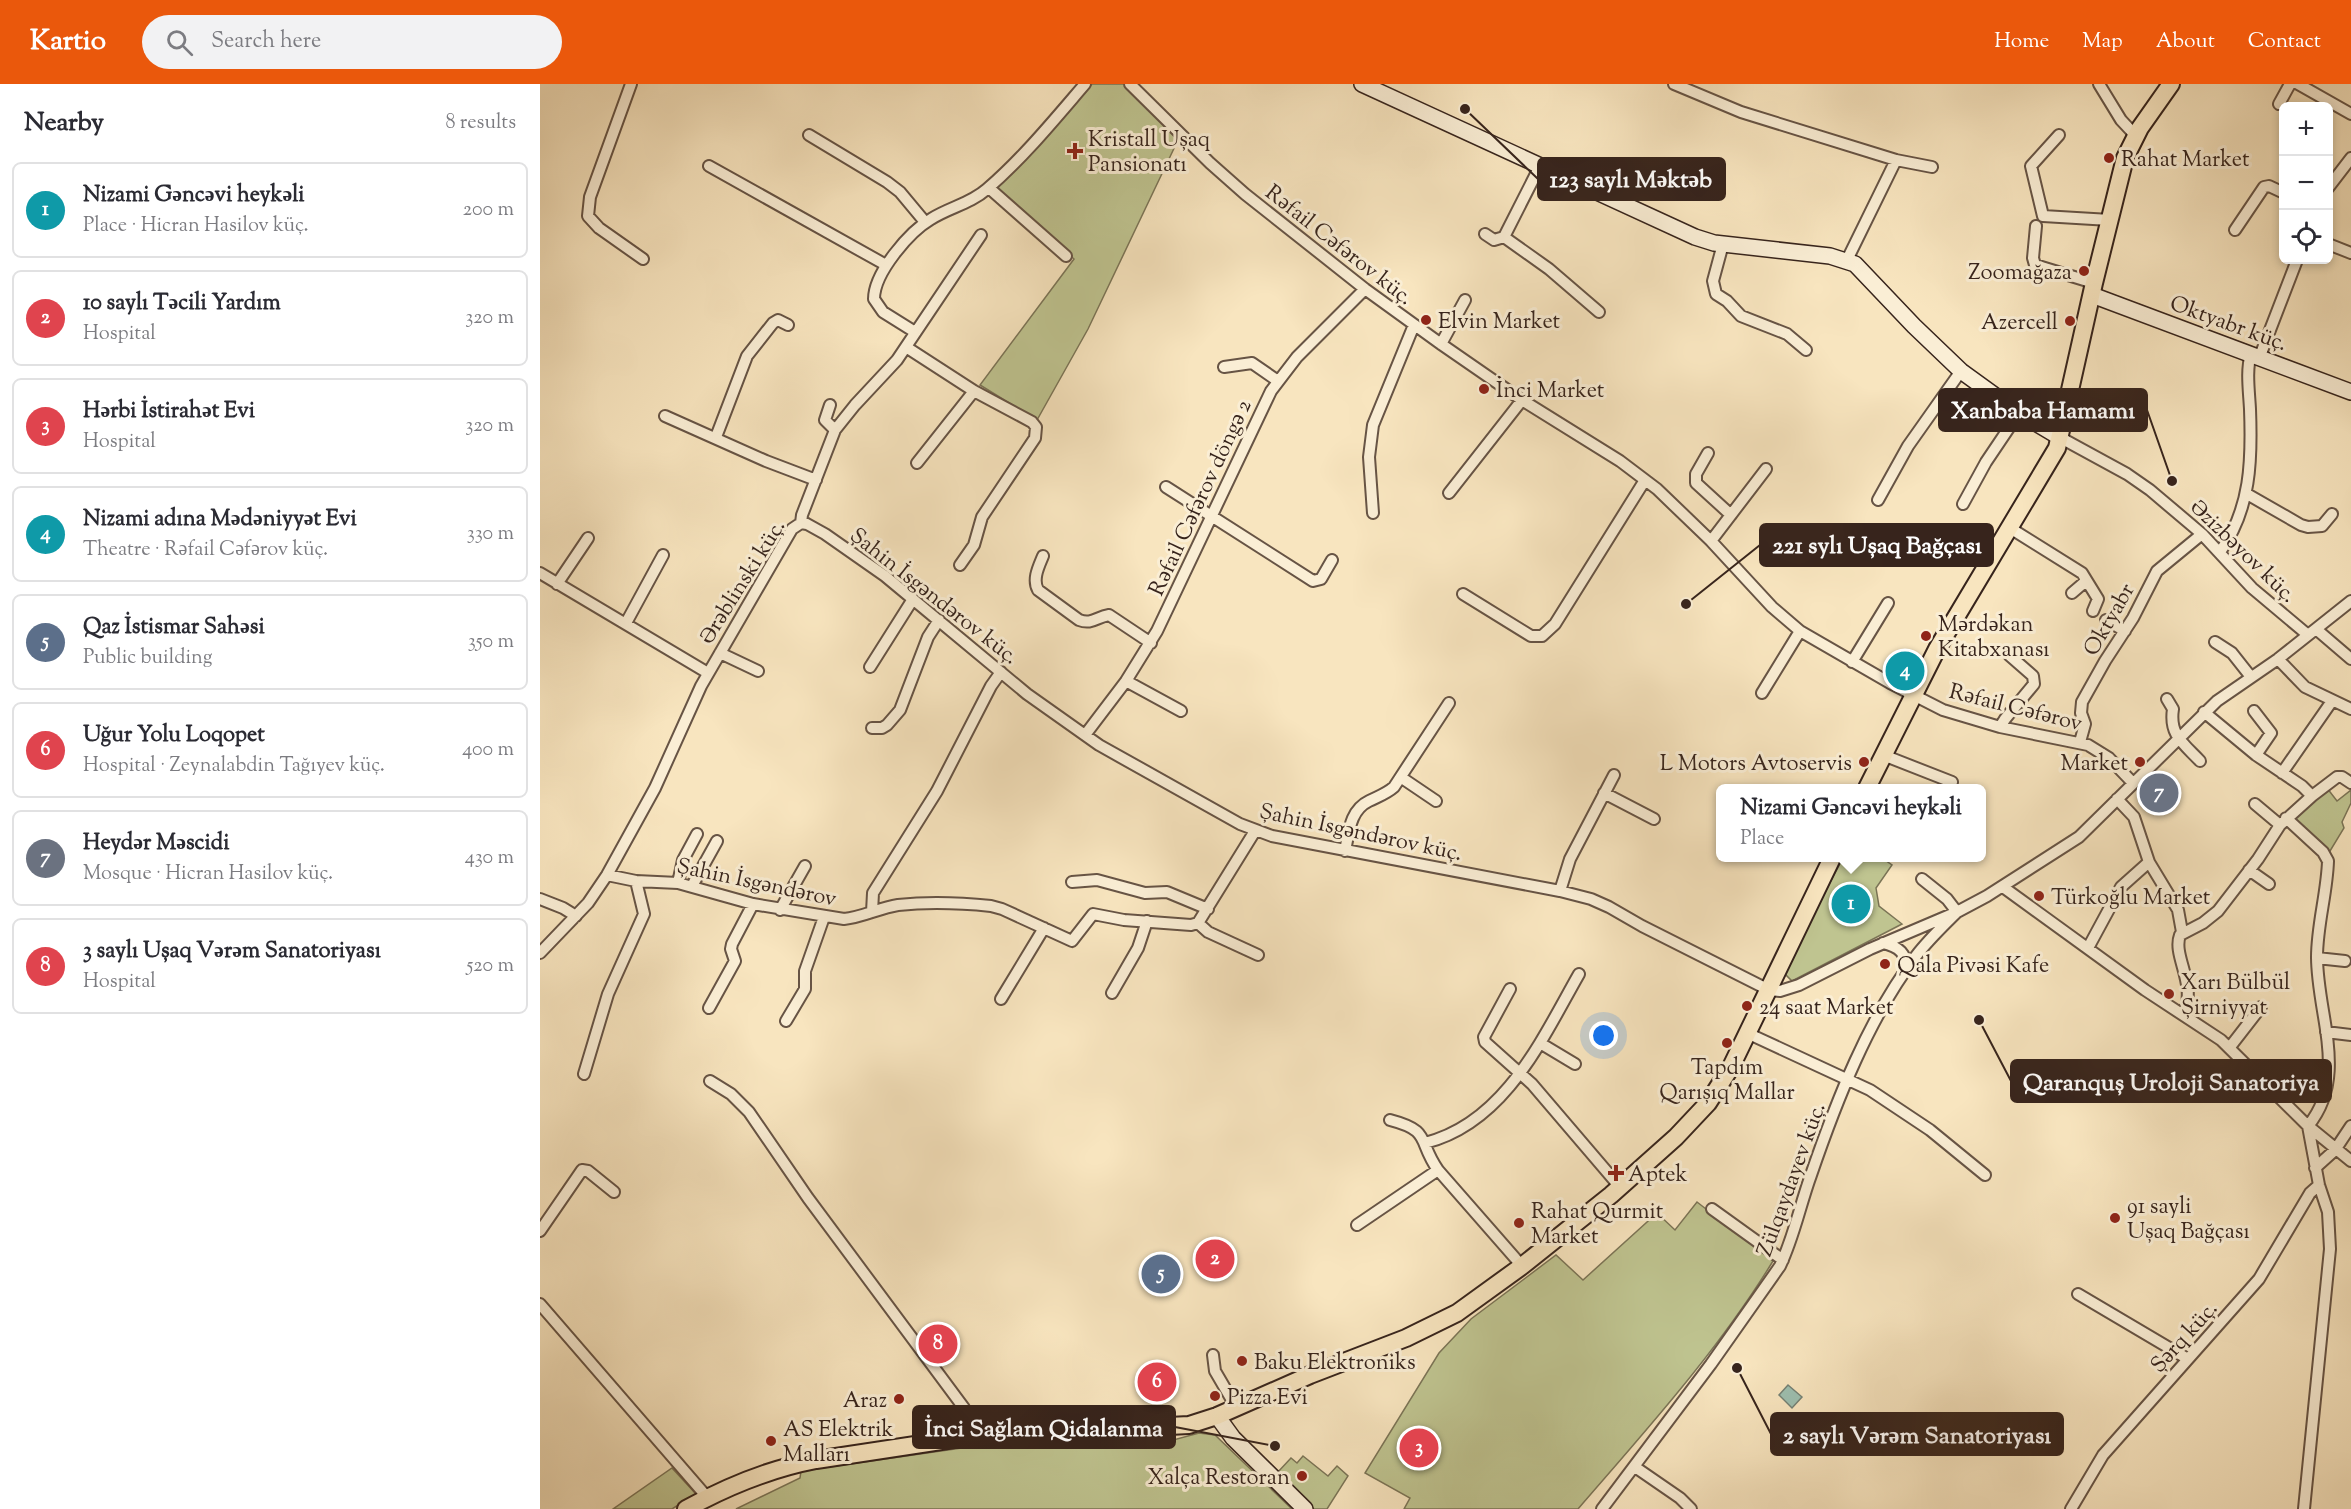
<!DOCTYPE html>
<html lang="en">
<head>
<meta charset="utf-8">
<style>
  body { margin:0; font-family:"Sorts Mill Goudy",serif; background:#f2f2f3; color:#2b2b33 }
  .controls { position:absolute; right:18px; top:18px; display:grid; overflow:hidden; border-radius:9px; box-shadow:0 3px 9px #0003 }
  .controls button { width:54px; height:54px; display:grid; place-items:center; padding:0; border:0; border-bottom:2px solid #e1e1e2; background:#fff; color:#2b2b33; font:30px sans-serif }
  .you { position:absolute; left:1064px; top:952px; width:21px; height:21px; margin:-15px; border:4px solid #fff; border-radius:50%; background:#1a73e8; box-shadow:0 0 0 9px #1a73e833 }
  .badge { display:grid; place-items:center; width:39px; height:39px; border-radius:50%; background:#ea580c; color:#fff; font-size:20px; font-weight:700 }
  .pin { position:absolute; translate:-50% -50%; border:3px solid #fff; box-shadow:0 2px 6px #0006 }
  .popup { position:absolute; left:1176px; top:700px; width:270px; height:78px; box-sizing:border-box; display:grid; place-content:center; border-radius:9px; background:#fff; filter:drop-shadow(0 2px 4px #0005); font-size:20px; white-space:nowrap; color:#7c7c81 }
  .popup b { font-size:22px; color:#2b2b33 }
  .popup::after { content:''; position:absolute; left:50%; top:100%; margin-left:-12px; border:12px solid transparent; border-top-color:#fff }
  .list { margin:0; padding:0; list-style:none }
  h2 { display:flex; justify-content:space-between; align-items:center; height:78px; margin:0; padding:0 24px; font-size:26px }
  h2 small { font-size:20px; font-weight:400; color:#7c7c81 }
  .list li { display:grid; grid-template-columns:39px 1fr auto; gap:18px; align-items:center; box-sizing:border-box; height:96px; margin:0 12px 12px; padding:0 12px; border:2px solid #e1e1e2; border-radius:9px }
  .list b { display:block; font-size:22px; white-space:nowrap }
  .list p { margin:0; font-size:20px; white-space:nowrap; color:#7c7c81 }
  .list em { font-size:20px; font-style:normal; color:#7c7c81 }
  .icon { flex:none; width:33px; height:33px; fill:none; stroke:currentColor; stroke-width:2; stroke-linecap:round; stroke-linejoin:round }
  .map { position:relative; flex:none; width:1811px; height:1425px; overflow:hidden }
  header { display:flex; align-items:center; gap:36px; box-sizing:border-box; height:84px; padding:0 30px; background:#ea580c; color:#fff }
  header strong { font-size:28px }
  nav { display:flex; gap:33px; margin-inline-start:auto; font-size:21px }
  .search { width:420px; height:54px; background:#f2f2f3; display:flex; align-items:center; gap:15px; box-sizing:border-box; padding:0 21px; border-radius:33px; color:#7c7c81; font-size:22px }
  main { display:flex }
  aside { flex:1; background:#fff }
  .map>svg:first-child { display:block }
  .green { fill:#bfc490; stroke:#7b7456; stroke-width:1.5 }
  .water { fill:#9dbfb0; stroke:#748175; stroke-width:1.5 }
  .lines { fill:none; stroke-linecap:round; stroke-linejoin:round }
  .street-casing { stroke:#675445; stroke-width:14 }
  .secondary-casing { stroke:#37241c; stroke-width:18 }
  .primary-casing { stroke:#37241c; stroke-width:20 }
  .street { stroke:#faeed5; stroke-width:10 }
  .secondary { stroke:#faeed5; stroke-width:15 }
  .primary { stroke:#f8e5bf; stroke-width:16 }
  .poi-dot { fill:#8f2418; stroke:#faeed5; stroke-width:2 }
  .labels { text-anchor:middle; stroke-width:6; stroke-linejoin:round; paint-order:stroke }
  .poi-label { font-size:22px; fill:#37241c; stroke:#faeed5; text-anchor:start }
  .street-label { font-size:22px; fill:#37241c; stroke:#faeed5 }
  .leader { fill:none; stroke:#37241c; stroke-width:2 }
  .callout-dot { fill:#37241c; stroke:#faeed5; stroke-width:2 }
  .callout { fill:#37241c; stroke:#37241c; stroke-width:2 }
  .callout-label { font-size:24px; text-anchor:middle; font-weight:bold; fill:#fff }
</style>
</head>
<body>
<header>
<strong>Kartio</strong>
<div class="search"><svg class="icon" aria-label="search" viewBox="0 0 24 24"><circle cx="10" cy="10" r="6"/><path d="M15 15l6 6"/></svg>Search here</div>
<nav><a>Home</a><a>Map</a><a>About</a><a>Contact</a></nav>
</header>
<main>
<aside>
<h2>Nearby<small>8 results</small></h2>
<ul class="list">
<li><span class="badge" style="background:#0f9aa8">1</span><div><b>Nizami Gəncəvi heykəli</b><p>Place · Hicran Hasilov küç.</p></div><em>200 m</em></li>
<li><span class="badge" style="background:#e0444e">2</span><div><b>10 saylı Təcili Yardım</b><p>Hospital</p></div><em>320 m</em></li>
<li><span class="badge" style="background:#e0444e">3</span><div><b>Hərbi İstirahət Evi</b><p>Hospital</p></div><em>320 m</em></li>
<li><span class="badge" style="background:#0f9aa8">4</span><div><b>Nizami adına Mədəniyyət Evi</b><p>Theatre · Rəfail Cəfərov küç.</p></div><em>330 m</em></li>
<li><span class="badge" style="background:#5c6f8a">5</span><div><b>Qaz İstismar Sahəsi</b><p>Public building</p></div><em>350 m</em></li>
<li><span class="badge" style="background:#e0444e">6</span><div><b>Uğur Yolu Loqopet</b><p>Hospital · Zeynalabdin Tağıyev küç.</p></div><em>400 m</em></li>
<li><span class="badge" style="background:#6b7280">7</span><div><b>Heydər Məscidi</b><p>Mosque · Hicran Hasilov küç.</p></div><em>430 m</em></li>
<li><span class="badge" style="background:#e0444e">8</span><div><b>3 saylı Uşaq Vərəm Sanatoriyası</b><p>Hospital</p></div><em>520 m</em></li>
</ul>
</aside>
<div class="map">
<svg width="1811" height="1425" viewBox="0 0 1811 1425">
  <rect width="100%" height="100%" fill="#f8e5bf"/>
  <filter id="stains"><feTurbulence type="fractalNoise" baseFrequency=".00333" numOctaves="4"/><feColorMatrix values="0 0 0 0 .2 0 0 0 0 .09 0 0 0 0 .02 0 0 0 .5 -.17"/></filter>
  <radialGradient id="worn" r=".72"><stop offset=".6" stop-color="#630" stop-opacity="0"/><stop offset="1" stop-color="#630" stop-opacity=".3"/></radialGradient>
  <path class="green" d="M 552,0 L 584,0 L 638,56 L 548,245 L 497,336 L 440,301 L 534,175 L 457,104 Z
    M 1787,704 L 1797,717 L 1811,706 L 1811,719 L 1802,738 L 1804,744 L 1790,767 L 1784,765 L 1752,735 Z
    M 1303,774 L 1342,774 L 1352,781 L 1336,804 L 1339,822 L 1362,840 L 1252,897 L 1243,888 Z
    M 1157,1118 L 1233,1177 C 1178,1267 1107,1345 1038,1425 L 864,1425 L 870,1414 L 825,1389 L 899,1269 L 931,1235 L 1016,1171 L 1043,1196 L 1117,1129 L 1135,1146 Z
    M 541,1347 L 606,1351 L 615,1361 L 659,1349 L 675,1351 L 752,1425 L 196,1425 L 260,1394 L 261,1387 Z
    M 763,1372 L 788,1392 L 797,1382 L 808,1392 L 787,1425 L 774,1425 L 737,1389 L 751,1374 L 757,1379 Z
    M 132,1384 L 156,1410 L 132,1425 L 73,1425 Z"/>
  <path class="water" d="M 1248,1301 L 1262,1313 L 1252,1324 L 1239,1311 Z"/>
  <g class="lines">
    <defs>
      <path id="street" d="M 91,0 L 50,113 L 48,132 L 59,144 L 103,175
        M 590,0 L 670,79 L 705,110 L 825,205 L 901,260 L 982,316 L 1080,377 L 1117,405 L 1171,457 L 1232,523 L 1260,547 L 1350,599 L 1403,626 L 1460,643 L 1548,661 L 1569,674 L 1593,699
        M 1134,0 L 1201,28 L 1356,76 L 1392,83
        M 1559,0 L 1581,36 L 1596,52
        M 1758,0 L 1811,30
        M 1739,20 L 1750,0
        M 269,51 L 347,98 L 360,108 L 385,138
        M 1519,51 L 1491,82 L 1503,132 L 1570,136
        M 169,82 L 346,181
        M 449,104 L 526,172
        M 1788,104 L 1811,74
        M 1496,142 L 1493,174 L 1495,181 L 1554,199
        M 1695,146 L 1724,103 L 1729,102 L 1744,109
        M 945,150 L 954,156 L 964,153 L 1009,185 L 1059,228
        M 964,153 L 1000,82
        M 1183,160 L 1173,197 L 1176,210 L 1187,217 L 1201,232 L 1247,250 L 1266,266
        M 1788,160 L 1811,169
        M 1307,176 L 1356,76
        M 375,248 L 343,228 L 334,215 C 334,189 369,148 391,135 C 410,123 430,120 447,105 C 483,74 514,36 545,0
        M 901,260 L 925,216
        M 366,263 L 434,307 L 492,338 L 496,343 L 495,354 L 442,433 L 434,461 L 420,481
        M 1720,272 L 1757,176
        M 684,283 L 712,279 L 738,297
        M 290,321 L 285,336 L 295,346
        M 125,332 L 226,377 L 276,396
        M 176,353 L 207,272 L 233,239 L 238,236 L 248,241
        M 1521,354 L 1587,390 L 1610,406 L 1662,450 L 1712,504 L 1768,551
        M 1168,369 L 1156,390 L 1156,399 L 1191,431
        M 377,379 L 434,307
        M 626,403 L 773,497 L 781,495 L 792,476
        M 909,409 L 982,316
        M 1707,410 L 1761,441 L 1768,443 L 1782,442 L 1792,430
        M 1338,416 L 1368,362 L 1421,287
        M 1423,420 L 1446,378 L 1479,329
        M 833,429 L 829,373 L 833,341 L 874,241
        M 261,439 L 267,440 L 285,450 L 345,492 L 487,610 L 559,661 L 700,740 L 732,752 L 1020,807 L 1051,815 L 1069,823 L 1102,842 L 1229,906 L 1240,907 L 1259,901 L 1330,865 L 1417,828 L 1447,812 L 1539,753 L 1677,617 L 1738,575 L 1811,517
        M 1470,444 L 1542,489 L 1558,515 L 1553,527
        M 1171,457 L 1226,385
        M 1680,468 C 1711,425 1712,376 1710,325 C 1709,306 1706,287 1711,269
        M 503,472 C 499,482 492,495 498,506 L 539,536 C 552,541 556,533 569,531 L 611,559
        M 0,489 L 168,589
        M 17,500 L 48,454
        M 1532,509 L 1546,497
        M 923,510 L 991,552 L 1002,552 L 1015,540 L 1105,396
        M 1566,536 L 1585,547
        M 86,539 L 123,471
        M 1776,545 L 1811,575
        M 1675,558 L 1692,569 L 1711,593
        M 180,569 L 218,587
        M 1738,575 L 1765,603 L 1811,625
        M 1312,578 L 1348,519
        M 330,583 L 373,515
        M 586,597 L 641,627
        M 1222,609 L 1260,547
        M 1627,615 L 1633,625 C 1629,651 1643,659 1660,677
        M 1714,627 L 1731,649 L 1716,671
        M 1664,628 L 1716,671 L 1762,702 L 1772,712
        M 1460,643 L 1465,635 L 1494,600 L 1493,592 L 1469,571
        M 332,644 L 342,644 L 347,641 L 360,626 L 388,553 L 399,536
        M 545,651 L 586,597 L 617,547 L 731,307 L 757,273 L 825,205
        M 1540,658 L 1545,640 L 1541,629 L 1542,618 L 1565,577 L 1593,534 L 1617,487 L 1662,450
        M 1343,671 L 1412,698
        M 1742,689 L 1792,617
        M 862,694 L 896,717
        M 1064,709 L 1114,735
        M 1577,715 L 1594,733 L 1609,778 L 1638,826 L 1642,848
        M 1715,720 L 1740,741
        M 1746,734 L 1783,768 L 1788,777 C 1787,809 1777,841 1777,873 C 1777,931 1809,992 1768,1042 L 1779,1101 L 1788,1128 L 1790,1165 L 1764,1425
        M 805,767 C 809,748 810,726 829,717 C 839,712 846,710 854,703 L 909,619
        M 1709,786 L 1729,800
        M 67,791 L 96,797 L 138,799 L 213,820 L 304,835 C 323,833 339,824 358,821 C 387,818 421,819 451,822 L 462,825 L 532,857 L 553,830 L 584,836 L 651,841 L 658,839 L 715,747
        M 532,798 L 557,796 L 605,809 L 627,808 L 668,825
        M 138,799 L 143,776 L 157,750
        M 152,802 L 177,757
        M 1463,803 L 1605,906 L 1681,956 L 1768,1042 L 1811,1077
        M 1020,807 L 1030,775 L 1074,691
        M 0,815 L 23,824 L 36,832
        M 240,826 L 265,782
        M 332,828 L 333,809 L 397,707 L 451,602 L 461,588
        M 658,839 L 668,848 L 718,871
        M 1343,859 C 1359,863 1367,869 1366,886
        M 1548,864 L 1581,803 L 1609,778
        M 0,869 L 48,819 L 67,791 L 115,704 L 161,602 L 252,445 L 261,439 L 262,431 L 295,346 L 315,321 L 357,276 L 441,151
        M 1777,874 L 1805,877
        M 970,905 L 944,953 L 945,958 L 992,1000 L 1080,1103
        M 572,909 L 598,864 L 607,837
        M 461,915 L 504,844
        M 169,924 L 195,877 L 191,865 L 192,860 L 213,820
        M 1644,930 C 1657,899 1632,872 1640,851 L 1663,839 L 1678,827 L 1718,775 L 1740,741 L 1772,712 L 1797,693 L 1802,693 L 1811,699
        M 246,937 L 265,905 L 265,887 L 284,833
        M 1786,948 L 1811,951
        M 1207,949 L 1330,1006 L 1390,1046 L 1445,1091
        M 1000,959 L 1035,980
        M 1690,963 L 1721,923
        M 44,990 L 68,910 L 104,830 L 96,797
        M 170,997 L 191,1010 L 209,1028 L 268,1114 L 424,1324 L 432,1339 L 434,1351
        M 850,1036 C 892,1047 877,1056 898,1086 L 982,1182
        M 885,1059 C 965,1039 1002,955 1039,890
        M 1775,1084 L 1795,1066 L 1811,1042
        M 1172,1125 L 1243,1176
        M 817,1141 L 898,1086
        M 0,1147 L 42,1086 L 48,1087 L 74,1108
        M 1538,1210 L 1648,1275
        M 0,1220 L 167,1413
        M 673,1271 L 675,1287 L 696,1323
        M 1095,1383 L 1140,1414 L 1151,1425
        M 1062,1425 L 1171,1280 L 1240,1182 C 1254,1153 1260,1121 1271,1091 C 1296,1018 1329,933 1376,872 C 1388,856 1403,842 1417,828 L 1407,815 L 1382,795
        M 1531,1425 L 1563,1371 L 1719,1195 L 1770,1109 L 1779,1101"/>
      <path id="secondary" d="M 822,0 L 1155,153 L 1174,159 L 1290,172 L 1315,180 L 1374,242 L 1421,287 L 1479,329 L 1521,354
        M 1552,211 L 1811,308
        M 677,1332 L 693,1354 L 765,1425"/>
      <path id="primary" d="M 1327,704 L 1397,565 L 1517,364 L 1554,199 L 1585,74 L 1600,44 L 1631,0
        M 146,1425 C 188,1402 229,1385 276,1376 L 514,1340 L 558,1339 L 629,1342 L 649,1341 L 677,1332 L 770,1291 L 866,1254 L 917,1229 L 982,1182 L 1071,1111 L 1136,1053 L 1168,1019 L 1191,983 L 1292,774"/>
    </defs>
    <use href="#street" class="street-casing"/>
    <use href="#secondary" class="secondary-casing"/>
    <use href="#primary" class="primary-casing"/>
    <use href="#street" class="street"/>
    <use href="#secondary" class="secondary"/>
    <use href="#primary" class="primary"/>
  </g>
  <g class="poi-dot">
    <path d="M532 58h6v6h6v6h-6v6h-6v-6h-6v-6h6z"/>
    <circle cx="1569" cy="74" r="6"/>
    <circle cx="1544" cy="187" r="6"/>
    <circle cx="886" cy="236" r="6"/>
    <circle cx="1530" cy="237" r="6"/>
    <circle cx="944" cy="305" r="6"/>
    <circle cx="1386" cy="552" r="6"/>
    <circle cx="1324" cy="678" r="6"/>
    <circle cx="1600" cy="678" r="6"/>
    <circle cx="1499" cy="812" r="6"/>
    <circle cx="1345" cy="880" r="6"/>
    <circle cx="1629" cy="910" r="6"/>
    <circle cx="1207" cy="922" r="6"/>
    <circle cx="1187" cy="959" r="6"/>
    <path d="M1073 1080h6v6h6v6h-6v6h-6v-6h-6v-6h6z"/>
    <circle cx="1575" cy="1134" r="6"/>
    <circle cx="979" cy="1139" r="6"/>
    <circle cx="702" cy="1277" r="6"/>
    <circle cx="675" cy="1312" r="6"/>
    <circle cx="359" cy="1315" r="6"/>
    <circle cx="231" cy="1357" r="6"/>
    <circle cx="762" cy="1392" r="6"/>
  </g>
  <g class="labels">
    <g class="poi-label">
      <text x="548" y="62">Kristall Uşaq<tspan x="548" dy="25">Pansionatı</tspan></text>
      <text x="1581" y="82">Rahat Market</text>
      <text x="1532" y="195" text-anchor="end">Zoomağaza</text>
      <text x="898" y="244">Elvin Market</text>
      <text x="1518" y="245" text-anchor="end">Azercell</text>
      <text x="956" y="313">İnci Market</text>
      <text x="1398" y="547">Mərdəkan<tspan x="1398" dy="25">Kitabxanası</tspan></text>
      <text x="1312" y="686" text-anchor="end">L Motors Avtoservis</text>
      <text x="1588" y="686" text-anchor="end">Market</text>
      <text x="1511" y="820">Türkoğlu Market</text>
      <text x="1357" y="888">Qala Pivəsi Kafe</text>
      <text x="1641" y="905">Xarı Bülbül<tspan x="1641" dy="25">Şirniyyat</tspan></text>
      <text x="1219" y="930">24 saat Market</text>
      <text x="1187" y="990" text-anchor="middle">Tapdım<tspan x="1187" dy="25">Qarışıq Mallar</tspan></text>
      <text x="1088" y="1097">Aptek</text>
      <text x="1587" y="1129">91 sayli<tspan x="1587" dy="25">Uşaq Bağçası</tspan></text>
      <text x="991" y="1134">Rahat Qurmit<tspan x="991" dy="25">Market</tspan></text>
      <text x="714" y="1285">Baku Elektroniks</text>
      <text x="687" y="1320">Pizza Evi</text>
      <text x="347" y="1323" text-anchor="end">Araz</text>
      <text x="243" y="1352">AS Elektrik<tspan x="243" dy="25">Malları</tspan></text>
      <text x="750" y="1400" text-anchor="end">Xalça Restoran</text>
    </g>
    <g class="street-label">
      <text transform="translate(800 160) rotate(38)" y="8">Rəfail Cəfərov küç.</text>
      <text transform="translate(1689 238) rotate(20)" y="8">Oktyabr küç.</text>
      <text transform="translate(659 413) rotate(-65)" y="8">Rəfail Cəfərov döngə 2</text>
      <text transform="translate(1704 466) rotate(44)" y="8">Əzizbəyov küç.</text>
      <text transform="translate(201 497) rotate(-58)" y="8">Ərəblinski küç.</text>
      <text transform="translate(395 511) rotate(38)" y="8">Şahin İsgəndərov küç.</text>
      <text transform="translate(1568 535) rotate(-60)" y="8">Oktyabr</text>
      <text transform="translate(1476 622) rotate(14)" y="8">Rəfail Cəfərov</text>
      <text transform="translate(821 747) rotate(12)" y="8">Şahin İsgəndərov küç.</text>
      <text transform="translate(217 797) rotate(12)" y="8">Şahin İsgəndərov</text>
      <text transform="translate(1250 1095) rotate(-70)" y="8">Zülqaydayev küç.</text>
      <text transform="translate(1643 1252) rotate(-48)" y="8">Şərq küç.</text>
    </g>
  </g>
  <path class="leader" d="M925 25L998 95M1632 397L1607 326M1146 520L1220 461M1439 936L1471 997M735 1362L635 1343M1197 1284L1231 1350"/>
  <g class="callout-dot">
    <circle cx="925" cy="25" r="6"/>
    <circle cx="1632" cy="397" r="6"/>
    <circle cx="1146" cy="520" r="6"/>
    <circle cx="1439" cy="936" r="6"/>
    <circle cx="735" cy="1362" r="6"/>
    <circle cx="1197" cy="1284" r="6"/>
  </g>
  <g class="callout">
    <rect x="998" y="74" width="187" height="42" rx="6"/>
    <rect x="1399" y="305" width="208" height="42" rx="6"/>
    <rect x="1220" y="440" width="233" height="42" rx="6"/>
    <rect x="1471" y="976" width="320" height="42" rx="6"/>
    <rect x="373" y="1322" width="262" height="42" rx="6"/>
    <rect x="1231" y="1329" width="292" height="42" rx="6"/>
  </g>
  <g class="callout-label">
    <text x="1091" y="103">123 saylı Məktəb</text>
    <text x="1503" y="334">Xanbaba Hamamı</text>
    <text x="1337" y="469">221 sylı Uşaq Bağçası</text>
    <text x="1631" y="1006">Qaranquş Uroloji Sanatoriya</text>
    <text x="504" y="1352">İnci Sağlam Qidalanma</text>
    <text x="1377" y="1359">2 saylı Vərəm Sanatoriyası</text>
  </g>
  <rect width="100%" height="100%" filter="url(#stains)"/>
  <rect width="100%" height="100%" fill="url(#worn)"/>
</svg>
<div class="controls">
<button>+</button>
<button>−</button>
<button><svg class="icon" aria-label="locate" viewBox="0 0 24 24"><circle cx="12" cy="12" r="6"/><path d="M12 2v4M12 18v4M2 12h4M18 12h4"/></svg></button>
</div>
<div class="you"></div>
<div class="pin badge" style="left:1311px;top:820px;background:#0f9aa8">1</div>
<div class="popup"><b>Nizami Gəncəvi heykəli</b>Place</div>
<div class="pin badge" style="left:675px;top:1175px;background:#e0444e">2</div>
<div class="pin badge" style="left:879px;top:1364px;background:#e0444e">3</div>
<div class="pin badge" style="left:1365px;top:587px;background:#0f9aa8">4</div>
<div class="pin badge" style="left:621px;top:1190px;background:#5c6f8a">5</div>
<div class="pin badge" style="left:617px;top:1298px;background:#e0444e">6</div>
<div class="pin badge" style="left:1619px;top:709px;background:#6b7280">7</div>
<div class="pin badge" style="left:398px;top:1260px;background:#e0444e">8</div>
</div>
</main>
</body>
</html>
